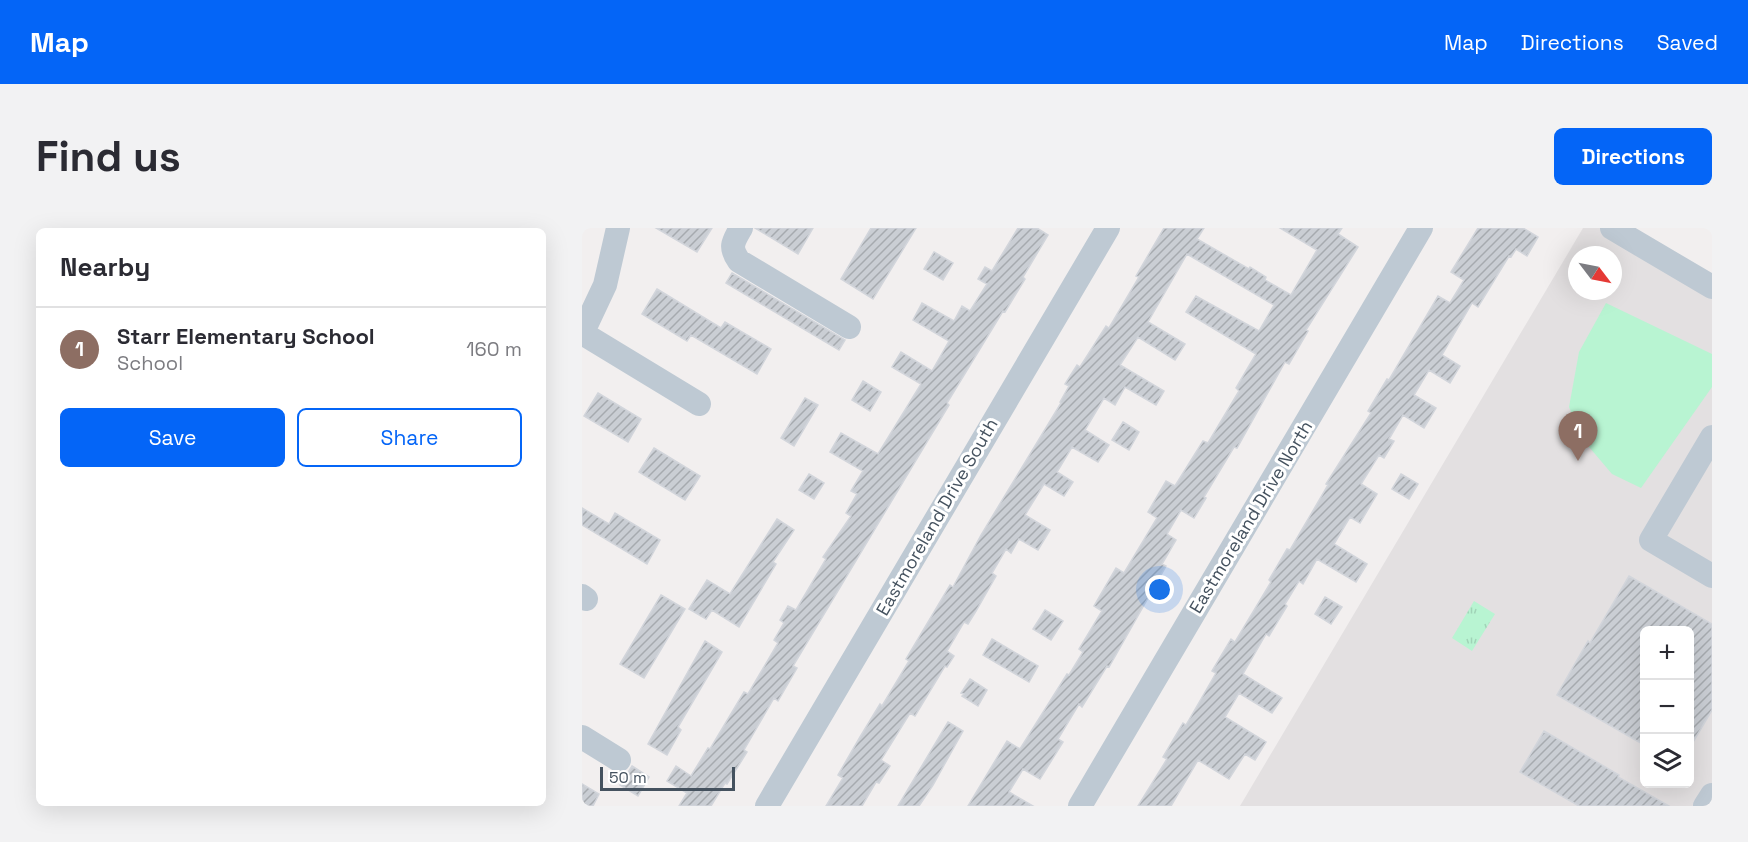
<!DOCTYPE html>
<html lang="en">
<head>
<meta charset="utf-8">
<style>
  body { margin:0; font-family:"Space Grotesk",sans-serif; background:#f2f2f3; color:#2b2b33 }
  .controls { position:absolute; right:18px; bottom:18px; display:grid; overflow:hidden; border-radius:9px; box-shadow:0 6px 24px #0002 }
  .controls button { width:54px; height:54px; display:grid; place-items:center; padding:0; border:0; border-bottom:2px solid #e1e1e2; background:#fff; color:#2b2b33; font:30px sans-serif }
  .compass { position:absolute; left:986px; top:18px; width:54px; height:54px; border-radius:50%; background:#fff; box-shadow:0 6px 24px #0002; rotate:122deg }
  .scale { position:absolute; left:18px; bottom:15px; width:135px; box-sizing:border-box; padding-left:6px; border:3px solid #45525f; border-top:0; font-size:16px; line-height:21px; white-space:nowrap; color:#45525f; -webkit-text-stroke:4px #fff; paint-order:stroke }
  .you { position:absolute; left:578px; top:362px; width:21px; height:21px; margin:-15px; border:4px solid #fff; border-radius:50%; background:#1a73e8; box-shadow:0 0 0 9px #1a73e833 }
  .badge { display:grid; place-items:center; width:39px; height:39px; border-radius:50%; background:#0465f7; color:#fff; font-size:20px; font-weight:700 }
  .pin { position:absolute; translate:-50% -50px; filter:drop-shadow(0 2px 3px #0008) }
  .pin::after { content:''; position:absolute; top:32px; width:21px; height:18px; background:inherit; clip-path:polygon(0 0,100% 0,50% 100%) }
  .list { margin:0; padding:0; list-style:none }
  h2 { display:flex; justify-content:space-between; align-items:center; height:78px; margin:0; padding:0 24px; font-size:26px }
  h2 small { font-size:20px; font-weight:400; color:#7c7c81 }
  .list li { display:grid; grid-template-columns:39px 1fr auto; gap:18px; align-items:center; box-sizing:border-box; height:84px; padding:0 24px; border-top:2px solid #e1e1e2 }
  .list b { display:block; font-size:22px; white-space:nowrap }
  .list p { margin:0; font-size:20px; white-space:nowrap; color:#7c7c81 }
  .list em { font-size:20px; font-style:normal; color:#7c7c81 }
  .actions { display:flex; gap:12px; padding:18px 24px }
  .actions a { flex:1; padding:14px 0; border:2px solid #0465f7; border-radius:9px; text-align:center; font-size:21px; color:#0465f7 }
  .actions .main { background:#0465f7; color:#fff }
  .icon { flex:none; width:33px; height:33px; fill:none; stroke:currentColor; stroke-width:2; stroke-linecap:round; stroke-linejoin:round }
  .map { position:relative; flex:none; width:1130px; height:578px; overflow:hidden; border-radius:9px }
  header { display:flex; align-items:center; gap:36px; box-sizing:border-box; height:84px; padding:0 30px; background:#0465f7; color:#fff }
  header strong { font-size:28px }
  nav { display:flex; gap:33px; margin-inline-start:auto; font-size:21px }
  .intro { display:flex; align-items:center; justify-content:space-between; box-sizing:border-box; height:144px; padding:0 36px }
  h1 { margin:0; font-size:42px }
  .button { padding:15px 27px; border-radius:9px; background:#0465f7; color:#fff; font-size:21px; font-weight:700 }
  main { display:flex; gap:36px; padding:0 36px }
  aside { flex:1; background:#fff; border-radius:9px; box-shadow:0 6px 24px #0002 }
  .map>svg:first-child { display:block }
  .education { fill:#e3e0e1; fill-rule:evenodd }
  .grass { fill:url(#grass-tufts) }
  .pitch { fill:#b8f4d2 }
  .building { fill:url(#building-hatch); stroke:#d2d5db; stroke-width:1.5 }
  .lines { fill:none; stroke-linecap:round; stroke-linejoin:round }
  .minor { stroke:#bec9d3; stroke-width:24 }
  .labels { text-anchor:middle; stroke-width:6; stroke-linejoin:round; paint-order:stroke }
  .street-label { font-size:18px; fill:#45525f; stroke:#fff }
</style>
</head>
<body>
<header>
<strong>Map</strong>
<nav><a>Map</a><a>Directions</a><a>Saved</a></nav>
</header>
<div class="intro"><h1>Find us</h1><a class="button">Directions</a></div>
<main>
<aside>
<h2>Nearby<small></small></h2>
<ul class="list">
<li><span class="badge" style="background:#8d6e63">1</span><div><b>Starr Elementary School</b><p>School</p></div><em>160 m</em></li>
</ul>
<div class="actions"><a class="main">Save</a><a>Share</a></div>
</aside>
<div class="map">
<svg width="1130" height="578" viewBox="0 0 1130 578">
  <defs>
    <pattern id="grass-tufts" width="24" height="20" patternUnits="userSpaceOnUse" patternTransform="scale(1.5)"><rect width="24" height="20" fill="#b8f4d2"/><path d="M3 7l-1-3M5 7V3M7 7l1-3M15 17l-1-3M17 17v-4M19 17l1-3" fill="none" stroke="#a0d3b7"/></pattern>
    <pattern id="building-hatch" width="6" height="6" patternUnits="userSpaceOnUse" patternTransform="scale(1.5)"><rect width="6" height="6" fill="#caced4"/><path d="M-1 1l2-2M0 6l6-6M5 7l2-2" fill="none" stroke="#a6aaaf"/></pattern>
  </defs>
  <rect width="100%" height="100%" fill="#f2efef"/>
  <path class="education" d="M 1001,0 L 1023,0 L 1130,64 L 1130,578 L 658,578 ZM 995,27 L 1031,27 L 1031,63 L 995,63 ZM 1062,403 L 1108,403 L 1108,556 L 1062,556 Z"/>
  <path class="grass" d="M 892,373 L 913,386 L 890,423 L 870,410 Z"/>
  <path class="pitch" d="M 1024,75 L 1130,126 L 1130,159 L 1059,260 L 1030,246 L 1002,213 L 987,179 L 997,124 Z"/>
  <path class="building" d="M 74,0 L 130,0 L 115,24 Z
    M 173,0 L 231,0 L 216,26 Z
    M 289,0 L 334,0 L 291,71 L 259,51 Z
    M 436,0 L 455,0 L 466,7 L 441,49 L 443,51 L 423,84 L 421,83 L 365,175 L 367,177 L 211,438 L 215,440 L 196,473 L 192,470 L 162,522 L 165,524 L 145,556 L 143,555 L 129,578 L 97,578 L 105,565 L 85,553 L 94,538 L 109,548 L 126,520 L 128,521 L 162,464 L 166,466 L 196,415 L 192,412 L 202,395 L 198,392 L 206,378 L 214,382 L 244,331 L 241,329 L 269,288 L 264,285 L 275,266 L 269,263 L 281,243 L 248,224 L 259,205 L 296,226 L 339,156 L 310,139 L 319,124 L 350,143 L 367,113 L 331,92 L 340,75 L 372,93 L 380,78 L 388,83 L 405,56 L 396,51 L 403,39 L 410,43 Z
    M 582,0 L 622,0 L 615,11 L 667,41 L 668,39 L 684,49 L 683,52 L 709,67 L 735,22 L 698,0 L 760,0 L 756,6 L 776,19 L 724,102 L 726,103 L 707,136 L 703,134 L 655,220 L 652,219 L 622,269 L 624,270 L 612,290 L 599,282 L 585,306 L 594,312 L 580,336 L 584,338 L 527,439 L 525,438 L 500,479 L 497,476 L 476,511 L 481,514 L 458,551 L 441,541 L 427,564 L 451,578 L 386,578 L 425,513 L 438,521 L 485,446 L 487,447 L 501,424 L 497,421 L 520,383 L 512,378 L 534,340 L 542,345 L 575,290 L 566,284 L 584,253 L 593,258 L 621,213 L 626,215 L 657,163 L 654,160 L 674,126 L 604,84 L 614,68 L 677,103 L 692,77 L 605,26 L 566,94 L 603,116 L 593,132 L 556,109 L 538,137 L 582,163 L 574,177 L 543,159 L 533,177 L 522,170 L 503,202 L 527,217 L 516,234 L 490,219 L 475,244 L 491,254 L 482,268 L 462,256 L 443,287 L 468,302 L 456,322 L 437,311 L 429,325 L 424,321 L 410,345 L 414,348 L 394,383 L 386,396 L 382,394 L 365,423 L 372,428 L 365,439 L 363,438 L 333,488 L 328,485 L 299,532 L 308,538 L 297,555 L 294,554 L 280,578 L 244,578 L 261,550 L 256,547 L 278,509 L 298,476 L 300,478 L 327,433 L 324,431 L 368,357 L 371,359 L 399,307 L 479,175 L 478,174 L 487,158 L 483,156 L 495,137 L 498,139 L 524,98 L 527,100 L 557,49 L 554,48 Z
    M 896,0 L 941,0 L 956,9 L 945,28 L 934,21 L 929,29 L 927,28 L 896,79 L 890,75 L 860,127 L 878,138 L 868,155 L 847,142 L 832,167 L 854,180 L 842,200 L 821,187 L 807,211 L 812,213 L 802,230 L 797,227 L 779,256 L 795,266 L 778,295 L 768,289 L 752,316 L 785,336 L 774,354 L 735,331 L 721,356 L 717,353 L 703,376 L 705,378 L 687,408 L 684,406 L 661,446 L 700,470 L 690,485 L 657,465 L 643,489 L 684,514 L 673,532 L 663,526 L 647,551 L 616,532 L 589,578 L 556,578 L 585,531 L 581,529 L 601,495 L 604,497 L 634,445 L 630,443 L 649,411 L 653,414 L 689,354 L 687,352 L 705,321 L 708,322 L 746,257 L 744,256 L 789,185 L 786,183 L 805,151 L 807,152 L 856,68 L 868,75 L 882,52 L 869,44 Z
    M 352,24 L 371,35 L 361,52 L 342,41 Z
    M 150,45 L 263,112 L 257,122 L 144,55 Z
    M 75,61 L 139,100 L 143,94 L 189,121 L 175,146 L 109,107 L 105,113 L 60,86 Z
    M 281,153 L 299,164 L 288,183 L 270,172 Z
    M 16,165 L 59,191 L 46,214 L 2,188 Z
    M 223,170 L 236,177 L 212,218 L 199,210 Z
    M 541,194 L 557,204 L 547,222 L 530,212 Z
    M 72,220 L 118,248 L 103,272 L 57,244 Z
    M 227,246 L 242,255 L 232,271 L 217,262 Z
    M 819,246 L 836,256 L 827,271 L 810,261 Z
    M 0,280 L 27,296 L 33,285 L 78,312 L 65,336 L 0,297 Z
    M 195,291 L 212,302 L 191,334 L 194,336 L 157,399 L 130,382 L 124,391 L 107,381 L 125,352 L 148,366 Z
    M 1047,348 L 1130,396 L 1130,482 L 1107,521 L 1107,402 L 1062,402 L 1062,517 L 975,467 L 1006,413 L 1008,415 Z
    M 79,367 L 103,381 L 62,450 L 38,436 Z
    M 743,369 L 760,379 L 749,396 L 733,386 Z
    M 463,382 L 481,393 L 469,412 L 451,401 Z
    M 410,411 L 456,438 L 447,454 L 401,427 Z
    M 123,413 L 140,424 L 96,499 L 99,502 L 85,527 L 66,516 Z
    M 388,451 L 405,462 L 396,478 L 380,468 L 382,466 L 379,465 Z
    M 366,494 L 381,503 L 351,557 L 337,578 L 316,578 Z
    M 962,503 L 1037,547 L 1036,549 L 1087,578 L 997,578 L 938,544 Z
    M 50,538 L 67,549 L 56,568 L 38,557 Z
    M 0,556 L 17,566 L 11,578 L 0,578 Z"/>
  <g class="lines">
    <path class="minor" d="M 159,0 C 151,14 147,19 157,33 L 267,99
      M 1030,0 L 1130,59
      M 0,105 L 117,176
      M 0,106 L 23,57 L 36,0
      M 1130,209 L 1069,312 L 1130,348
      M 0,368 L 4,371
      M 0,509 L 37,532
      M 185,578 L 526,0
      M 498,578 L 839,0
      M 1123,578 L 1130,567"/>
  </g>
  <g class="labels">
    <g class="street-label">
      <text transform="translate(355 289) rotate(-60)" y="6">Eastmoreland Drive South</text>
      <text transform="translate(669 289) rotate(-59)" y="6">Eastmoreland Drive North</text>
    </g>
  </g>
</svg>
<div class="controls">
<button>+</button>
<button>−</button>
<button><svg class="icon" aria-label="layers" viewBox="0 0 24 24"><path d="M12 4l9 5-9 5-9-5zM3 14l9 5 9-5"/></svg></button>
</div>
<svg class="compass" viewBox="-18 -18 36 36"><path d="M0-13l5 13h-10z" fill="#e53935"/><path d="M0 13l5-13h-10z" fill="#7c7c81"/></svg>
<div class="scale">50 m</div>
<div class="you"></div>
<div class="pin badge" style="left:996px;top:233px;background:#8d6e63">1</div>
</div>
</main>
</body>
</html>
